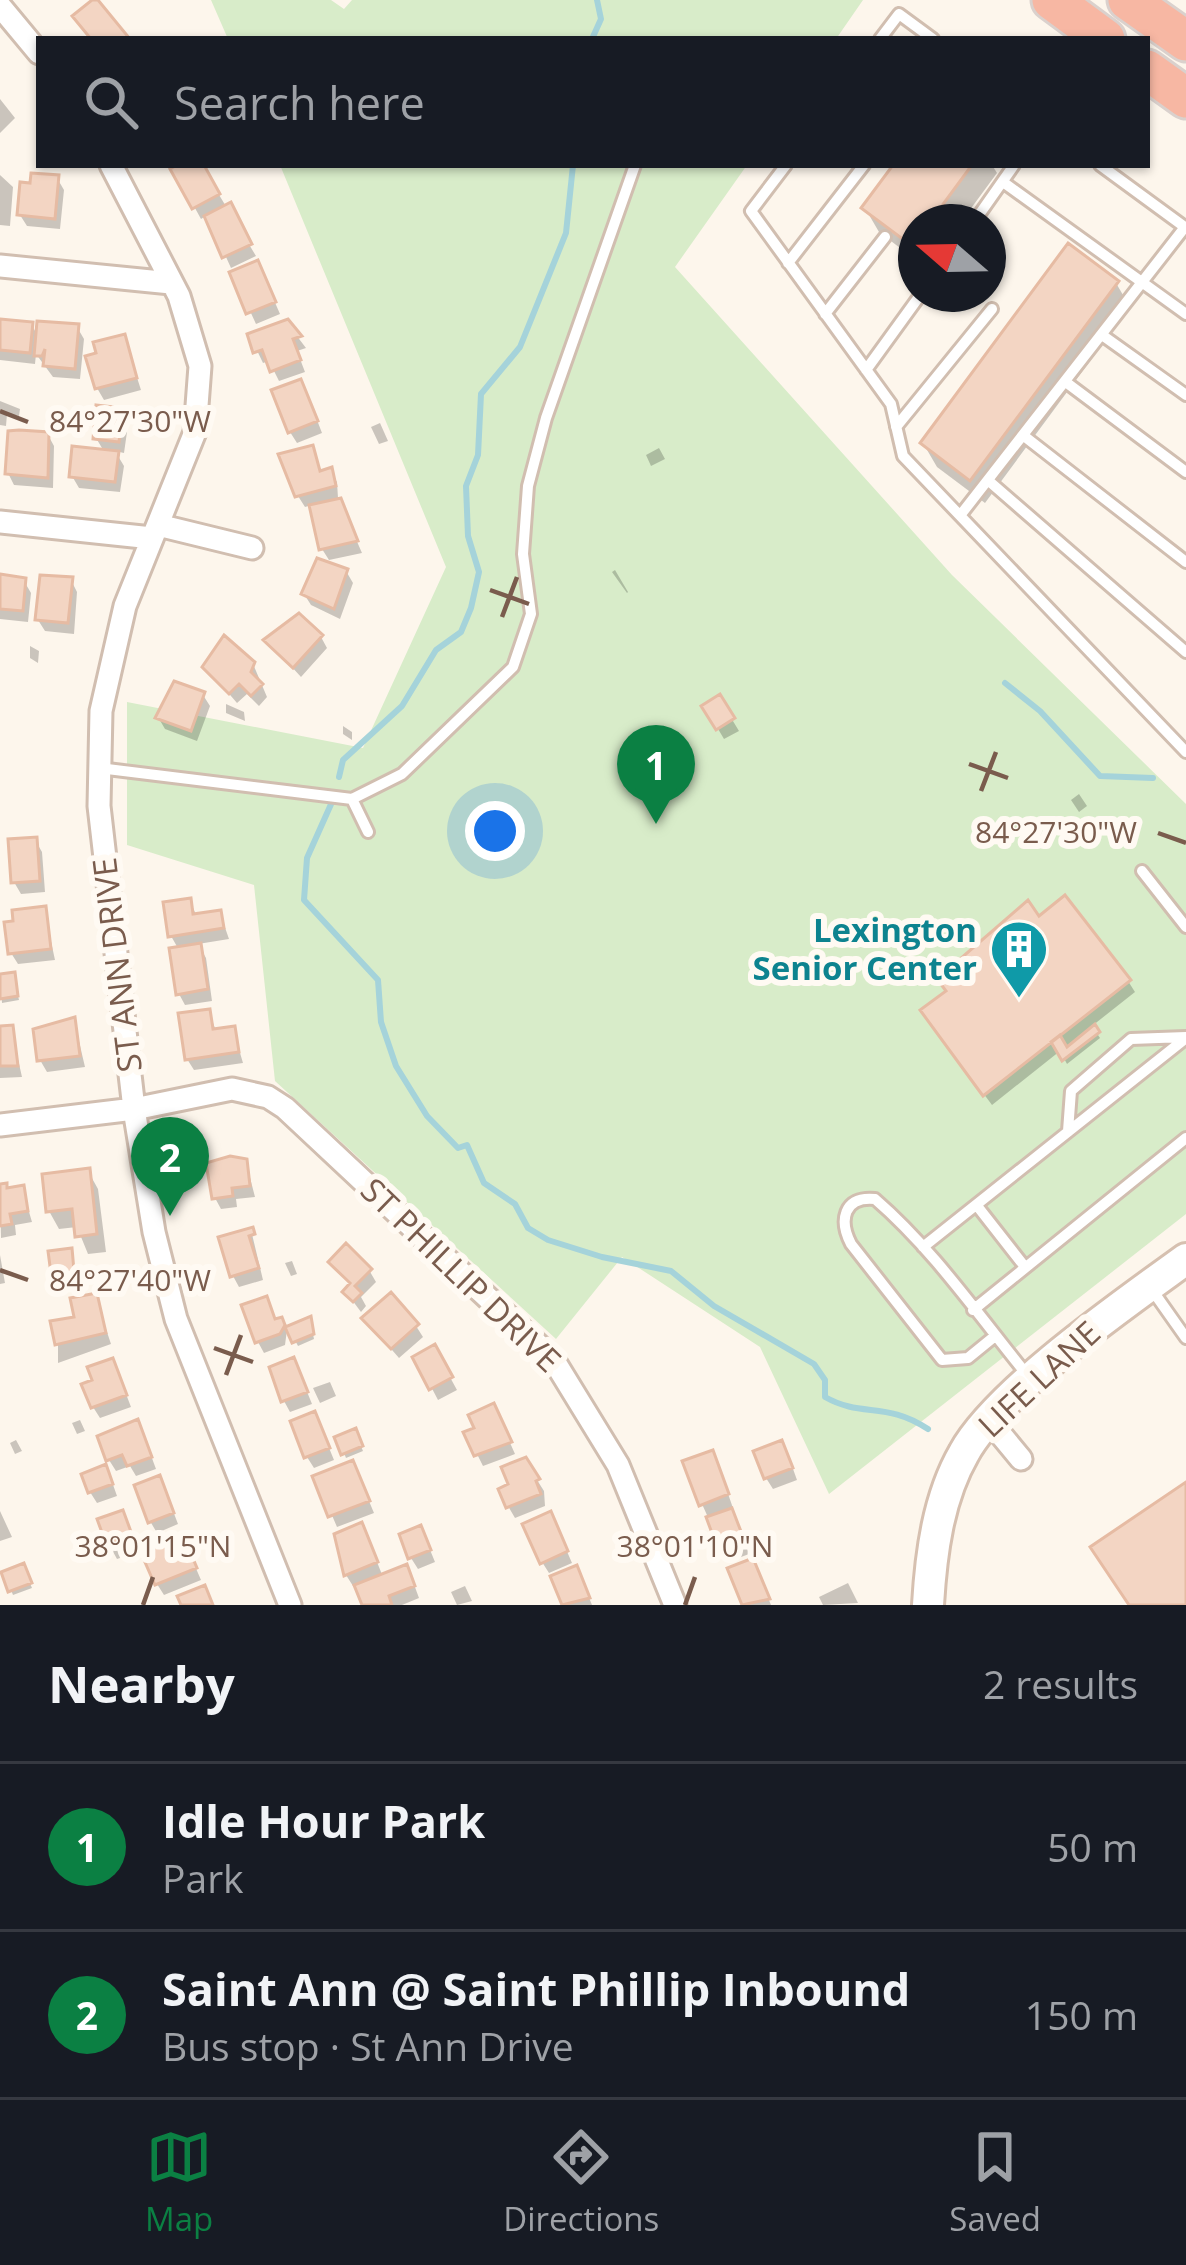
<!DOCTYPE html>
<html lang="en">
<head>
<meta charset="utf-8">
<style>
  body { margin:0; font-family:"Open Sans",sans-serif; background:#242831; color:#f1f3f6 }
  .compass { position:absolute; left:898px; top:204px; width:108px; height:108px; border-radius:50%; background:#171b24; box-shadow:0 3px 9px #0004; rotate:290deg }
  .you { position:absolute; left:495px; top:831px; width:42px; height:42px; margin:-30px; border:9px solid #fff; border-radius:50%; background:#1a73e8; box-shadow:0 0 0 18px #1a73e833 }
  .badge { display:grid; place-items:center; width:78px; height:78px; border-radius:50%; background:#0b8043; color:#fff; font-size:39px; font-weight:700 }
  .pin { position:absolute; translate:-50% -99px; filter:drop-shadow(0 3px 6px #0008) }
  .pin::after { content:''; position:absolute; top:63px; width:42px; height:36px; background:inherit; clip-path:polygon(0 0,100% 0,50% 100%) }
  .list { margin:0; padding:0; list-style:none }
  h2 { display:flex; justify-content:space-between; align-items:center; height:156px; margin:0; padding:0 48px; font-size:51px }
  h2 small { font-size:39px; font-weight:400; color:#9ea1a6 }
  .list li { display:grid; grid-template-columns:78px 1fr auto; gap:36px; align-items:center; box-sizing:border-box; height:168px; padding:0 48px; border-top:3px solid #363941 }
  .list b { display:block; font-size:45px; white-space:nowrap }
  .list p { margin:0; font-size:39px; white-space:nowrap; color:#9ea1a6 }
  .list em { font-size:39px; font-style:normal; color:#9ea1a6 }
  .icon { flex:none; width:66px; height:66px; fill:none; stroke:currentColor; stroke-width:2; stroke-linecap:round; stroke-linejoin:round }
  .map { position:relative; flex:none; width:1186px; height:1605px; overflow:hidden }
  .search { position:absolute; background:#171b24; box-shadow:0 3px 9px #0004; left:36px; right:36px; top:36px; height:132px; display:flex; align-items:center; gap:30px; box-sizing:border-box; padding:0 42px; border-radius:0px; color:#9ea1a6; font-size:45px }
  .sheet { height:492px; background:#171b24 }
  nav { display:flex; justify-content:space-around; align-items:center; box-sizing:border-box; height:168px; border-top:3px solid #363941; background:#171b24; font-size:33px; color:#9ea1a6 }
  nav a { display:grid; justify-items:center; gap:6px }
  nav .on { color:#0b8043 }
  .map>svg:first-child { display:block }
  .green { fill:#d8ecc9 }
  .shadow { fill:#0003 }
  .lines { fill:none; stroke-linecap:round; stroke-linejoin:round }
  .stream { stroke:#a5d3da; stroke-width:6 }
  .building { fill:#f3d5c3; stroke:#e6bba3; stroke-width:3 }
  .lane-casing { stroke:#d1beb0; stroke-width:16 }
  .street-casing { stroke:#d1beb0; stroke-width:27 }
  .secondary-casing { stroke:#d6c0b0; stroke-width:36 }
  .highway-casing { stroke:#dad1cd; stroke-width:45 }
  .lane { stroke:#fff; stroke-width:10 }
  .street { stroke:#fff; stroke-width:21 }
  .secondary { stroke:#fff; stroke-width:30 }
  .highway { stroke:#f7b7a3; stroke-width:39 }
  .ticks { fill:none; stroke:#7a5c4d; stroke-width:4.5 }
  .labels { text-anchor:middle; stroke-width:12; stroke-linejoin:round; paint-order:stroke }
  .culture-label { font-size:33px; font-weight:bold; fill:#0d838f; stroke:#fffaf3; text-anchor:end }
  .street-label { font-size:33px; fill:#7a5c4d; stroke:#fffaf3 }
  .ticks-label { font-size:30px; text-anchor:middle; fill:#7a5c4d; stroke:#fffaf3; stroke-width:12; stroke-linejoin:round; paint-order:stroke }
</style>
</head>
<body>
<div class="map">
<svg width="1186" height="1605" viewBox="0 0 1186 1605">
  <rect width="100%" height="100%" fill="#fdf6ec"/>
  <path class="green" d="M 211,0 L 331,0 L 344,9 L 352,0 L 863,0 L 836,39 L 228,39 Z
    M 280,165 L 747,165 L 675,267 L 952,575 L 1186,804 L 1186,1214 L 829,1494 L 760,1347 L 622,1257 L 556,1339 L 275,1081 L 254,885 L 127,845 L 127,702 L 363,748 L 446,567 Z"/>
  <path class="shadow" d="M 0,99 L 15,118 L 0,133 Z
    M 183,165 L 201,165 L 256,256 L 231,268 L 207,215 L 201,219 L 174,170 Z
    M 897,165 L 992,165 L 997,173 L 961,222 L 916,222 L 916,260 L 879,232 L 865,208 Z
    M 0,175 L 13,187 L 10,226 L 0,225 Z
    M 57,178 L 64,190 L 60,229 L 27,226 L 20,215 Z
    M 233,274 L 263,275 L 280,314 L 256,324 Z
    M 1116,283 L 1130,307 L 985,503 L 937,467 L 923,443 Z
    M 0,322 L 32,325 L 38,337 L 77,327 L 84,339 L 80,379 L 53,377 L 36,354 L 35,364 L 0,360 Z
    M 287,323 L 306,348 L 297,351 L 305,372 L 279,381 L 269,361 L 263,363 L 250,336 Z
    M 124,337 L 141,390 L 104,400 L 97,388 Z
    M 307,394 L 322,433 L 297,443 L 290,432 Z
    M 0,401 L 20,409 L 19,416 L 7,414 L 6,426 L 0,425 Z
    M 114,410 L 127,432 L 124,453 L 115,451 L 124,466 L 120,492 L 79,488 L 72,476 L 105,453 L 96,438 Z
    M 380,423 L 388,441 L 379,444 L 371,427 Z
    M 48,435 L 54,446 L 53,488 L 14,485 L 8,473 Z
    M 312,448 L 322,473 L 330,471 L 337,482 L 338,498 L 362,553 L 329,560 L 322,549 L 312,505 L 305,507 L 298,496 Z
    M 659,448 L 665,459 L 651,466 L 646,455 Z
    M 615,570 L 628,592 L 627,593 L 612,572 Z
    M 346,571 L 353,583 L 340,619 L 311,605 L 304,594 Z
    M 0,578 L 24,581 L 31,593 L 28,622 L 0,619 Z
    M 71,580 L 77,592 L 74,634 L 45,631 L 38,620 Z
    M 279,627 L 321,637 L 327,648 L 301,677 L 267,640 Z
    M 30,646 L 39,651 L 38,663 L 30,658 Z
    M 253,664 L 267,697 L 259,706 L 247,694 L 237,703 L 206,667 Z
    M 175,684 L 203,695 L 210,706 L 197,741 L 165,729 L 158,717 Z
    M 719,698 L 739,731 L 724,739 L 705,707 Z
    M 226,704 L 244,712 L 245,721 L 226,713 Z
    M 343,726 L 352,732 L 352,740 L 343,734 Z
    M 1079,794 L 1087,806 L 1079,812 L 1071,800 Z
    M 35,840 L 42,852 L 45,892 L 21,894 L 14,882 Z
    M 190,901 L 197,917 L 220,913 L 229,939 L 198,944 L 206,958 L 212,1001 L 185,1005 L 179,994 L 179,950 L 171,936 Z
    M 44,909 L 55,960 L 18,964 L 11,953 Z
    M 1038,921 L 1128,981 L 1135,992 L 1092,1026 L 1100,1038 L 1067,1064 L 1060,1051 L 992,1105 L 930,1022 Z
    M 13,975 L 19,1000 L 2,1003 L 0,977 Z
    M 209,1012 L 216,1031 L 233,1029 L 243,1063 L 194,1070 L 187,1059 Z
    M 74,1020 L 85,1067 L 47,1072 L 40,1060 Z
    M 11,1028 L 22,1077 L 0,1078 L 0,1029 Z
    M 246,1162 L 255,1197 L 236,1199 L 237,1207 L 221,1209 L 215,1198 Z
    M 88,1171 L 98,1189 L 106,1252 L 88,1254 L 77,1227 L 59,1229 L 49,1211 Z
    M 22,1188 L 32,1222 L 15,1225 L 16,1235 L 1,1238 L 0,1191 Z
    M 251,1230 L 263,1280 L 239,1287 L 233,1276 Z
    M 0,1255 L 5,1283 L 0,1284 Z
    M 73,1256 L 75,1275 L 56,1277 L 54,1273 Z
    M 292,1261 L 297,1274 L 291,1276 L 285,1263 Z
    M 332,1262 L 369,1270 L 376,1282 L 361,1297 L 366,1306 L 361,1312 L 346,1292 L 351,1286 Z
    M 95,1296 L 111,1344 L 58,1363 L 58,1344 Z
    M 365,1319 L 416,1326 L 423,1337 L 399,1358 Z
    M 281,1320 L 287,1330 L 285,1345 L 264,1353 L 258,1342 Z
    M 310,1320 L 314,1339 L 298,1346 L 289,1329 Z
    M 434,1348 L 457,1390 L 438,1400 L 416,1358 Z
    M 299,1372 L 312,1404 L 290,1412 L 284,1401 Z
    M 118,1373 L 131,1407 L 100,1418 L 93,1407 Z
    M 330,1382 L 336,1396 L 320,1403 L 313,1388 Z
    M 499,1418 L 515,1454 L 483,1466 L 477,1454 Z
    M 80,1420 L 85,1431 L 77,1434 L 72,1423 Z
    M 320,1426 L 334,1460 L 314,1468 L 307,1457 Z
    M 355,1432 L 363,1451 L 346,1458 L 338,1438 Z
    M 143,1434 L 156,1469 L 136,1476 L 130,1466 L 116,1471 L 109,1460 Z
    M 16,1440 L 22,1451 L 15,1454 L 10,1443 Z
    M 788,1455 L 797,1480 L 773,1489 L 766,1478 Z
    M 525,1461 L 544,1491 L 545,1506 L 515,1518 L 508,1506 Z
    M 718,1465 L 749,1554 L 728,1562 L 702,1504 Z
    M 358,1475 L 374,1513 L 337,1527 L 316,1478 Z
    M 111,1479 L 117,1496 L 97,1503 L 90,1492 Z
    M 165,1490 L 178,1524 L 157,1533 L 150,1521 Z
    M 0,1511 L 12,1537 L 0,1541 Z
    M 122,1513 L 138,1552 L 117,1559 L 111,1548 Z
    M 556,1526 L 572,1563 L 549,1573 L 542,1562 Z
    M 367,1537 L 383,1577 L 412,1579 L 419,1598 L 402,1605 L 365,1605 L 357,1584 L 353,1586 L 346,1575 Z
    M 426,1540 L 435,1562 L 418,1569 L 411,1558 Z
    M 188,1550 L 201,1580 L 164,1595 L 157,1584 Z
    M 23,1567 L 32,1588 L 13,1595 L 11,1590 Z
    M 731,1570 L 758,1573 L 771,1605 L 745,1605 Z
    M 554,1578 L 582,1580 L 592,1605 L 565,1605 Z
    M 848,1583 L 858,1603 L 823,1605 L 819,1597 Z
    M 465,1586 L 472,1601 L 457,1605 L 451,1592 Z"/>
  <g class="lines">
    <path class="stream" d="M 592,39 L 601,19 L 597,0
      M 1005,683 L 1040,711 L 1100,776 L 1153,778
      M 339,777 L 343,760 L 402,706 L 436,650 L 461,632 L 471,608 L 479,572 L 468,536 L 466,486 L 478,455 L 481,394 L 520,347 L 566,233 L 573,165
      M 332,802 L 307,858 L 304,900 L 378,980 L 381,1022 L 396,1066 L 427,1116 L 458,1148 L 467,1145 L 484,1183 L 515,1204 L 528,1228 L 548,1240 L 602,1257 L 671,1271 L 714,1306 L 814,1364 L 825,1380 L 825,1397 C 862,1418 886,1401 928,1429"/>
  </g>
  <path class="building" d="M 92,0 L 98,0 L 130,39 L 91,39 L 72,16 Z
    M 177,165 L 204,165 L 220,194 L 192,209 L 170,169 Z
    M 893,165 L 972,165 L 930,222 L 916,222 L 912,246 L 861,208 Z
    M 31,173 L 59,175 L 55,219 L 17,215 L 20,182 L 30,183 Z
    M 231,202 L 252,244 L 222,258 L 204,216 Z
    M 1068,243 L 1119,281 L 970,481 L 920,443 Z
    M 258,260 L 276,302 L 246,314 L 229,272 Z
    M 0,319 L 33,322 L 30,353 L 0,350 Z
    M 288,319 L 302,336 L 293,339 L 301,360 L 270,372 L 262,350 L 253,353 L 247,334 Z
    M 37,321 L 79,324 L 75,369 L 43,366 L 45,349 L 42,356 L 34,356 Z
    M 125,334 L 137,378 L 95,389 L 85,356 L 96,353 L 93,342 Z
    M 301,379 L 318,421 L 288,433 L 271,390 Z
    M 96,405 L 115,407 L 114,417 L 122,418 L 119,442 L 93,439 Z
    M 19,430 L 49,432 L 48,478 L 5,474 L 8,431 Z
    M 313,445 L 320,471 L 332,467 L 336,486 L 295,497 L 278,454 Z
    M 72,446 L 119,451 L 115,482 L 69,477 Z
    M 341,498 L 358,541 L 319,550 L 309,505 Z
    M 317,558 L 348,569 L 334,609 L 301,594 Z
    M 0,574 L 26,578 L 23,611 L 0,609 Z
    M 40,575 L 73,577 L 68,623 L 35,620 Z
    M 299,613 L 323,635 L 293,668 L 263,640 Z
    M 224,635 L 255,662 L 251,672 L 263,684 L 251,696 L 239,684 L 229,694 L 202,667 Z
    M 174,681 L 205,692 L 191,731 L 155,718 Z
    M 720,694 L 735,718 L 716,730 L 701,706 Z
    M 37,837 L 40,881 L 11,883 L 8,839 Z
    M 1065,895 L 1131,980 L 983,1096 L 920,1010 L 946,991 L 937,979 L 1028,900 L 1039,916 Z
    M 191,898 L 193,914 L 221,910 L 224,928 L 168,937 L 163,902 Z
    M 46,906 L 51,949 L 8,954 L 4,922 L 13,921 L 12,910 Z
    M 201,943 L 208,989 L 176,995 L 169,948 Z
    M 15,972 L 18,996 L 0,999 L 0,974 Z
    M 210,1009 L 213,1029 L 235,1026 L 239,1052 L 185,1060 L 178,1013 Z
    M 75,1017 L 80,1056 L 37,1061 L 33,1029 Z
    M 1095,1024 L 1100,1032 L 1062,1061 L 1051,1042 L 1060,1035 L 1067,1047 Z
    M 13,1025 L 18,1066 L 0,1066 L 0,1026 Z
    M 230,1156 L 247,1159 L 250,1186 L 232,1188 L 233,1196 L 212,1199 L 206,1163 Z
    M 90,1168 L 97,1234 L 75,1237 L 72,1209 L 46,1212 L 42,1174 Z
    M 7,1183 L 7,1188 L 24,1185 L 28,1211 L 10,1214 L 12,1224 L 0,1226 L 0,1184 Z
    M 253,1227 L 255,1234 L 249,1236 L 259,1268 L 230,1277 L 218,1237 Z
    M 346,1243 L 372,1269 L 355,1286 L 362,1293 L 353,1302 L 342,1292 L 350,1283 L 328,1262 Z
    M 72,1248 L 74,1271 L 51,1274 L 48,1251 Z
    M 391,1292 L 419,1324 L 391,1349 L 361,1318 Z
    M 97,1293 L 106,1333 L 55,1345 L 50,1321 L 74,1317 L 70,1298 Z
    M 267,1296 L 275,1319 L 282,1317 L 285,1325 L 280,1334 L 255,1343 L 241,1305 Z
    M 311,1316 L 314,1334 L 292,1343 L 285,1327 Z
    M 435,1344 L 453,1377 L 429,1390 L 412,1357 Z
    M 294,1357 L 308,1392 L 281,1402 L 269,1367 Z
    M 113,1358 L 127,1395 L 91,1408 L 81,1384 L 92,1380 L 87,1367 Z
    M 494,1403 L 512,1442 L 474,1456 L 463,1432 L 474,1428 L 468,1415 Z
    M 315,1411 L 330,1448 L 304,1458 L 290,1421 Z
    M 138,1419 L 152,1457 L 127,1466 L 122,1455 L 106,1461 L 97,1436 Z
    M 356,1428 L 363,1446 L 341,1455 L 334,1437 Z
    M 782,1440 L 793,1468 L 764,1479 L 753,1451 Z
    M 713,1450 L 729,1494 L 699,1506 L 682,1461 Z
    M 526,1457 L 540,1479 L 536,1481 L 541,1494 L 506,1508 L 498,1489 L 508,1484 L 501,1467 Z
    M 353,1460 L 370,1501 L 328,1517 L 312,1476 Z
    M 106,1464 L 113,1484 L 88,1493 L 81,1474 Z
    M 160,1475 L 174,1513 L 148,1523 L 134,1485 Z
    M 1186,1482 L 1186,1605 L 1129,1605 L 1090,1547 Z
    M 732,1508 L 745,1542 L 719,1552 L 706,1517 Z
    M 123,1510 L 134,1540 L 108,1549 L 97,1519 Z
    M 551,1511 L 568,1551 L 540,1564 L 522,1524 Z
    M 362,1522 L 378,1562 L 344,1576 L 334,1534 Z
    M 421,1525 L 431,1550 L 408,1559 L 399,1534 Z
    M 183,1535 L 197,1568 L 155,1585 L 141,1553 Z
    M 753,1558 L 770,1599 L 742,1605 L 727,1568 Z
    M 24,1563 L 32,1583 L 8,1592 L 1,1572 Z
    M 407,1564 L 415,1586 L 389,1596 L 392,1605 L 362,1605 L 354,1585 Z
    M 577,1565 L 590,1598 L 562,1605 L 550,1576 Z
    M 205,1585 L 213,1605 L 181,1605 L 177,1596 Z"/>
  <g class="lines">
    <defs>
      <path id="lane" d="M 880,39 L 899,14 L 933,39
        M 786,165 L 751,211 L 891,404 L 903,456 L 1186,752
        M 1100,165 L 1186,228
        M 1003,182 L 1186,314
        M 974,222 L 1014,165
        M 788,263 L 864,165
        M 825,314 L 885,237
        M 1102,335 L 1186,395
        M 866,370 L 921,294
        M 1067,383 L 1186,472
        M 896,427 L 992,309
        M 1024,436 L 1186,562
        M 990,482 L 1186,652
        M 962,513 L 1185,227
        M 99,768 L 352,799 L 402,774 L 513,667 L 531,614 L 523,554 L 528,486 L 546,418 L 635,165
        M 352,799 L 368,832
        M 1142,871 L 1186,927
        M 1068,1131 L 1071,1091 L 1131,1039 L 1186,1037
        M 978,1207 L 1025,1267
        M 923,1247 L 1186,1038
        M 1150,1287 L 1186,1338
        M 973,1310 L 1186,1138
        M 995,1336 L 968,1358 L 942,1360 L 851,1244 C 839,1221 843,1196 875,1199 C 933,1249 979,1316 1028,1376"/>
      <path id="street" d="M 0,6 L 39,53
        M 111,165 L 179,296 L 200,366 L 195,432 L 125,606 L 101,711 L 99,806 L 134,1109 L 154,1232 L 176,1319 L 290,1605
        M 0,266 L 171,283
        M 0,522 L 152,538
        M 158,525 L 252,548
        M 0,1125 L 134,1109 L 232,1089 L 268,1097 L 285,1108 L 553,1359 L 618,1465 L 675,1605
        M 988,1419 L 1021,1459"/>
      <path id="secondary" d="M 928,1605 C 931,1554 938,1498 964,1453 C 997,1392 1127,1302 1186,1259"/>
      <path id="highway" d="M 1052,0 L 1105,39
        M 1128,0 L 1186,41
        M 1147,70 L 1186,98"/>
    </defs>
    <use href="#lane" class="lane-casing"/>
    <use href="#street" class="street-casing"/>
    <use href="#secondary" class="secondary-casing"/>
    <use href="#highway" class="highway-casing"/>
    <use href="#lane" class="lane"/>
    <use href="#street" class="street"/>
    <use href="#secondary" class="secondary"/>
    <use href="#highway" class="highway"/>
  </g>
  <path class="ticks" d="M 0,411 L 28,422M 490,590 L 529,604M 502,617 L 517,577M 969,764 L 1008,778M 981,791 L 996,752M 1158,833 L 1186,843M 0,1270 L 28,1280M 214,1348 L 253,1362M 226,1375 L 241,1335M 143,1605 L 153,1577M 685,1605 L 695,1577"/>
  <defs>
    <symbol id="building-pin" viewBox="-11 -11 22 30"><path d="M0 17L-7.5 6A9.5 9.5 0 1 1 7.5 6Z" fill="#0f9aa8" stroke="#fffaf3"/><path d="M-4-6H4V6H1V3H-1V6H-4ZM-2.5-4.3h1.7v1.8h-1.7ZM.8-4.3h1.7v1.8H.8ZM-2.5-1h1.7V.8h-1.7ZM.8-1h1.7V.8H.8Z" fill="#fff"/></symbol>
  </defs>
  <g fill-rule="evenodd">
    <use href="#building-pin" x="986" y="916" width="66" height="90"/>
  </g>
  <g class="labels">
    <g class="culture-label">
      <text x="977" y="942">Lexington<tspan x="977" dy="38">Senior Center</tspan></text>
    </g>
    <g class="street-label">
      <text transform="translate(117 965) rotate(-97)" y="12">ST ANN DRIVE</text>
      <text transform="translate(461 1275) rotate(44)" y="12">ST PHILLIP DRIVE</text>
      <text transform="translate(1039 1379) rotate(-43)" y="12">LIFE LANE</text>
    </g>
  </g>
  <g class="ticks-label">
    <text x="130" y="432">84°27'30"W</text>
    <text x="1056" y="843">84°27'30"W</text>
    <text x="130" y="1291">84°27'40"W</text>
    <text x="153" y="1557">38°01'15"N</text>
    <text x="695" y="1557">38°01'10"N</text>
  </g>
</svg>
<svg class="compass" viewBox="-18 -18 36 36"><path d="M0-13l5 13h-10z" fill="#e53935"/><path d="M0 13l5-13h-10z" fill="#9ea1a6"/></svg>
<div class="you"></div>
<div class="pin badge" style="left:656px;top:824px">1</div>
<div class="pin badge" style="left:170px;top:1216px">2</div>
<div class="search"><svg class="icon" aria-label="search" viewBox="0 0 24 24"><circle cx="10" cy="10" r="6"/><path d="M15 15l6 6"/></svg>Search here</div>
</div>
<section class="sheet">
<h2>Nearby<small>2 results</small></h2>
<ul class="list">
<li><span class="badge">1</span><div><b>Idle Hour Park</b><p>Park</p></div><em>50 m</em></li>
<li><span class="badge">2</span><div><b>Saint Ann @ Saint Phillip Inbound</b><p>Bus stop · St Ann Drive</p></div><em>150 m</em></li>
</ul>
</section>
<nav>
<a class="on"><svg class="icon" aria-label="map" viewBox="0 0 24 24"><path d="M3 6l6-2 6 2 6-2v14l-6 2-6-2-6 2zM9 4v14M15 6v14"/></svg>Map</a>
<a><svg class="icon" aria-label="directions" viewBox="0 0 24 24"><path d="M12 3l9 9-9 9-9-9zM9 14v-3h6M13 9l2 2-2 2"/></svg>Directions</a>
<a><svg class="icon" aria-label="saved" viewBox="0 0 24 24"><path d="M7 4h10v16l-5-4-5 4z"/></svg>Saved</a>
</nav>
</body>
</html>
